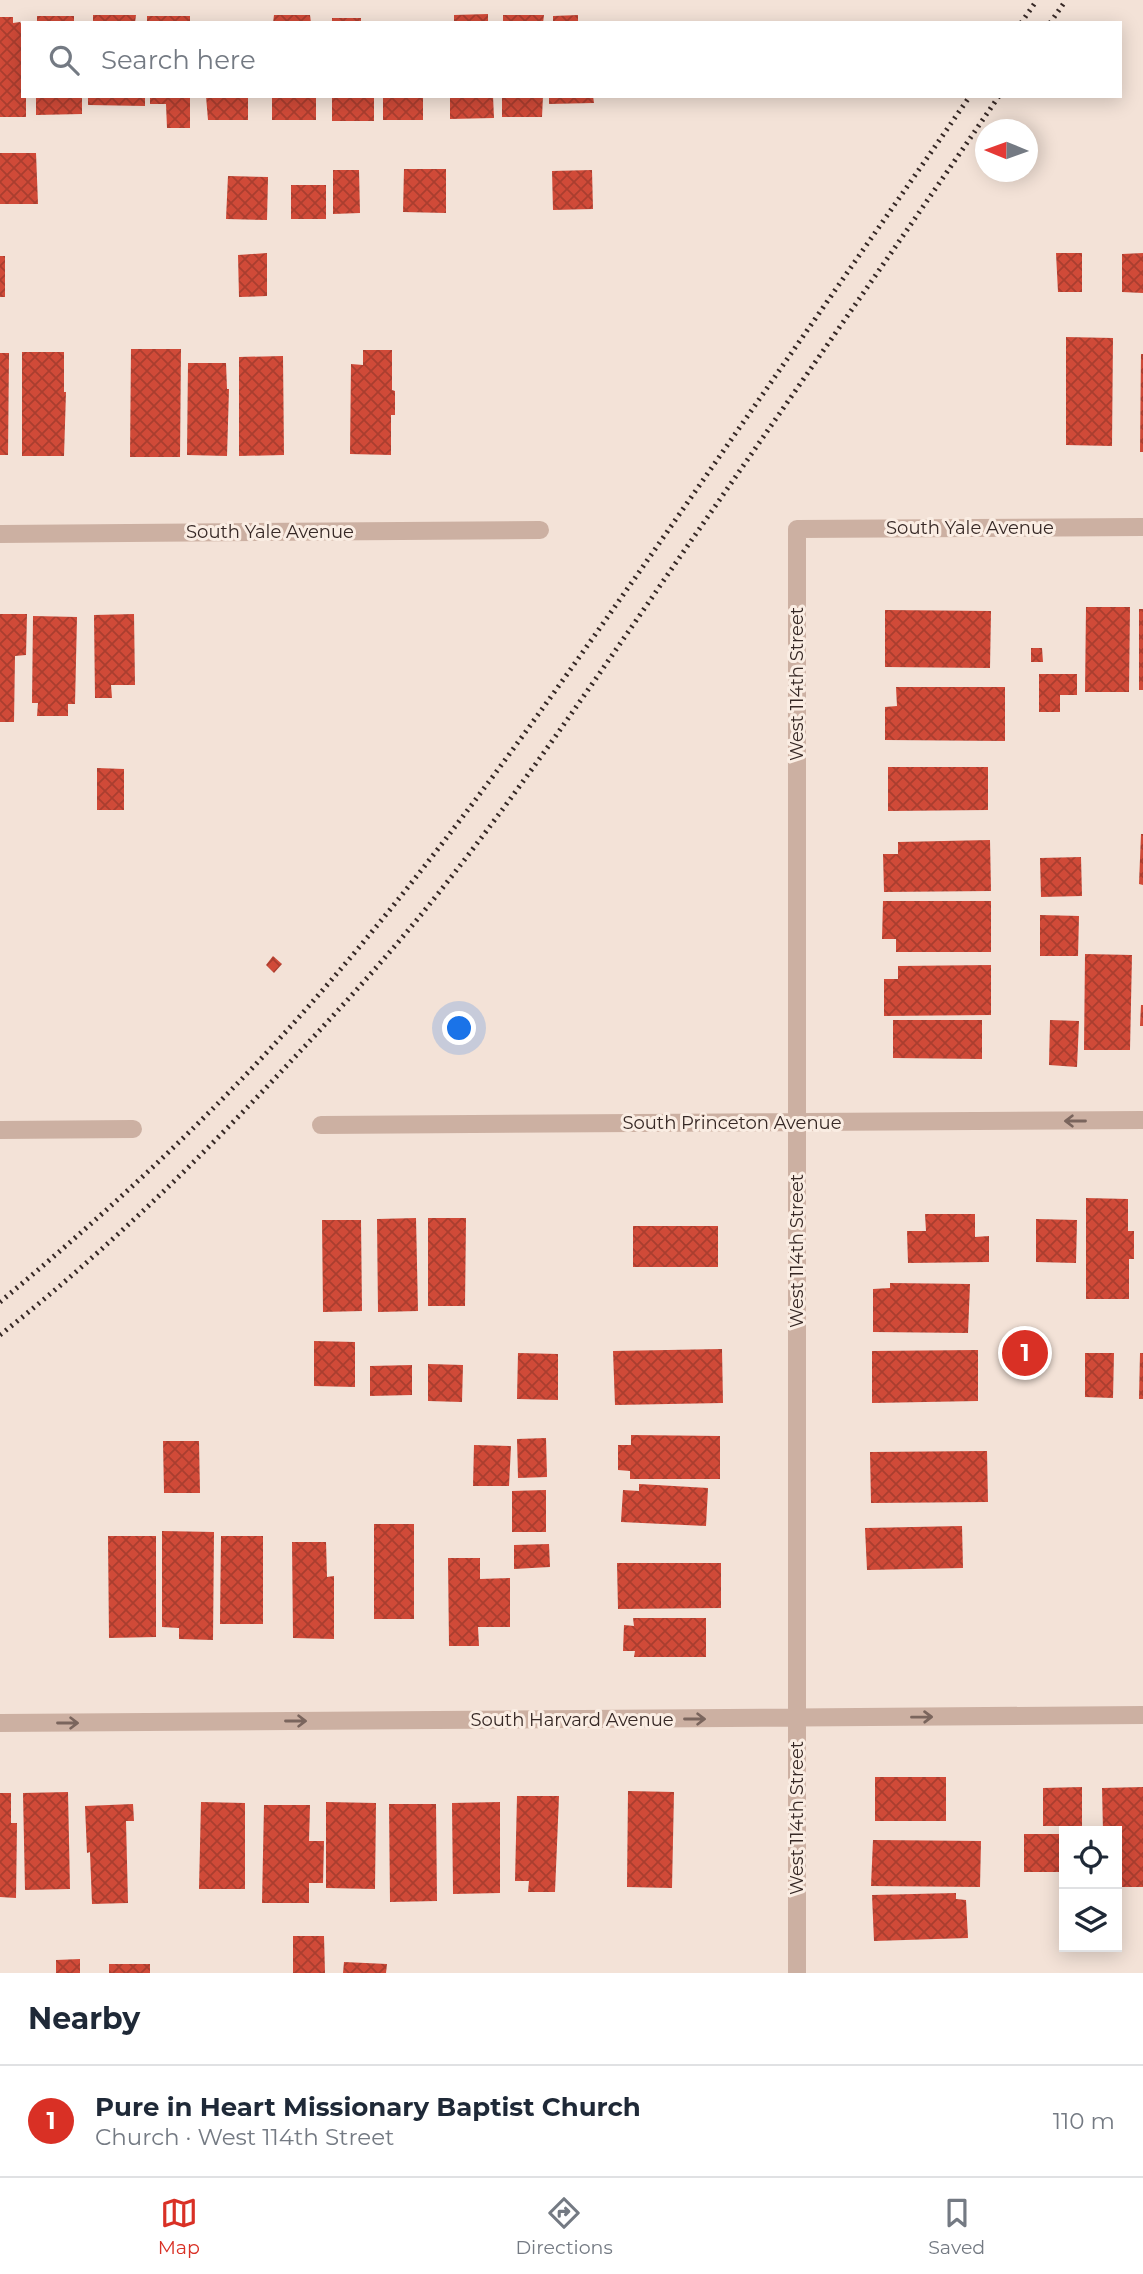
<!DOCTYPE html>
<html lang="en">
<head>
<meta charset="utf-8">
<style>
  body { margin:0; font-family:Montserrat,sans-serif; background:#f2f2f3; color:#1f2937 }
  .controls { position:absolute; right:21px; bottom:21px; display:grid; overflow:hidden; border-radius:0px; box-shadow:0 4px 18px #0003 }
  .controls button { width:63px; height:63px; display:grid; place-items:center; padding:0; border:0; border-bottom:2px solid #e0e1e3; background:#fff; color:#1f2937; font:35px sans-serif }
  .compass { position:absolute; left:975px; top:119px; width:63px; height:63px; border-radius:50%; background:#fff; box-shadow:0 4px 18px #0003; rotate:271deg }
  .you { position:absolute; left:460px; top:1029px; width:24px; height:24px; margin:-18px; border:5px solid #fff; border-radius:50%; background:#1a73e8; box-shadow:0 0 0 10px #1a73e833 }
  .badge { display:grid; place-items:center; width:46px; height:46px; border-radius:50%; background:#d93025; color:#fff; font-size:23px; font-weight:700 }
  .pin { position:absolute; translate:-50% -50%; border:4px solid #fff; box-shadow:0 2px 7px #0006 }
  .list { margin:0; padding:0; list-style:none }
  h2 { display:flex; justify-content:space-between; align-items:center; height:91px; margin:0; padding:0 28px; font-size:30px }
  h2 small { font-size:23px; font-weight:400; color:#747a83 }
  .list li { display:grid; grid-template-columns:46px 1fr auto; gap:21px; align-items:center; box-sizing:border-box; height:112px; padding:0 28px; border-top:2px solid #e0e1e3 }
  .list b { display:block; font-size:26px; white-space:nowrap }
  .list p { margin:0; font-size:23px; white-space:nowrap; color:#747a83 }
  .list em { font-size:23px; font-style:normal; color:#747a83 }
  .icon { flex:none; width:38px; height:38px; fill:none; stroke:currentColor; stroke-width:2; stroke-linecap:round; stroke-linejoin:round }
  .map { position:relative; flex:none; width:1143px; height:1973px; overflow:hidden }
  .search { position:absolute; background:#fff; box-shadow:0 4px 18px #0003; left:21px; right:21px; top:21px; height:77px; display:flex; align-items:center; gap:18px; box-sizing:border-box; padding:0 24px; border-radius:0px; color:#747a83; font-size:26px }
  .sheet { height:203px; background:#fff }
  nav { display:flex; justify-content:space-around; align-items:center; box-sizing:border-box; height:98px; border-top:2px solid #e0e1e3; background:#fff; font-size:19px; color:#747a83 }
  nav a { display:grid; justify-items:center; gap:4px }
  nav .on { color:#d93025 }
  .map>svg:first-child { display:block }
  .building { fill:url(#building-cross-hatch) }
  .lines { fill:none; stroke-linecap:round; stroke-linejoin:round }
  .minor { stroke:#ccb0a2; stroke-width:18 }
  .rail { stroke:#362825; stroke-width:5; stroke-dasharray:2 5; stroke-linecap:butt }
  .oneway { stroke:#7a655d }
  .labels { text-anchor:middle; stroke-width:6; stroke-linejoin:round; paint-order:stroke }
  .street-label { font-size:18px; fill:#362825; stroke:#faede3 }
</style>
</head>
<body>
<div class="map">
<svg width="1143" height="1973" viewBox="0 0 1143 1973">
  <defs>
    <pattern id="building-cross-hatch" width="8" height="8" patternUnits="userSpaceOnUse" patternTransform="scale(1.75)"><rect width="8" height="8" fill="#d04a38"/><path d="M0 0l8 8M0 8l8-8" fill="none" stroke="#aa3e2f"/></pattern>
  </defs>
  <rect width="100%" height="100%" fill="#f3e2d7"/>
  <path class="building" d="M 488,14 L 488,23 L 454,23 L 454,15 Z
    M 93,15 L 136,15 L 135,23 L 93,23 Z
    M 274,15 L 310,15 L 311,23 L 273,23 Z
    M 503,15 L 544,15 L 543,23 L 503,23 Z
    M 578,15 L 578,23 L 553,23 L 553,16 Z
    M 37,16 L 74,16 L 74,23 L 37,23 Z
    M 147,16 L 190,16 L 190,23 L 147,23 Z
    M 0,17 L 13,17 L 13,23 L 20,22 L 23,26 L 23,96 L 26,96 L 26,117 L 0,117 Z
    M 332,18 L 361,18 L 361,23 L 332,23 Z
    M 36,96 L 82,96 L 82,114 L 36,115 Z
    M 88,96 L 145,96 L 145,106 L 88,105 Z
    M 150,96 L 190,96 L 190,128 L 167,128 L 166,104 L 150,104 Z
    M 206,96 L 248,96 L 248,120 L 208,120 Z
    M 272,96 L 316,96 L 316,120 L 272,120 Z
    M 332,96 L 374,96 L 374,121 L 332,121 Z
    M 383,96 L 423,96 L 423,120 L 383,120 Z
    M 450,96 L 493,96 L 494,118 L 450,119 Z
    M 502,96 L 543,96 L 542,117 L 502,117 Z
    M 549,96 L 593,96 L 594,103 L 549,104 Z
    M 0,153 L 36,153 L 38,204 L 0,204 Z
    M 404,169 L 446,169 L 446,213 L 403,212 Z
    M 333,170 L 359,170 L 360,213 L 333,214 Z
    M 592,170 L 593,209 L 553,210 L 552,171 Z
    M 228,176 L 268,177 L 267,220 L 226,219 Z
    M 291,185 L 326,185 L 326,219 L 291,219 Z
    M 267,253 L 267,296 L 239,297 L 238,255 Z
    M 1056,253 L 1082,253 L 1082,292 L 1058,292 Z
    M 1143,253 L 1143,293 L 1122,292 L 1122,254 Z
    M 0,256 L 5,256 L 5,297 L 0,297 Z
    M 1066,337 L 1113,338 L 1112,446 L 1066,445 Z
    M 131,349 L 181,349 L 180,457 L 130,457 Z
    M 363,350 L 392,350 L 392,390 L 395,391 L 395,415 L 391,415 L 391,455 L 350,454 L 351,364 L 363,365 Z
    M 22,352 L 64,352 L 64,392 L 66,392 L 64,456 L 22,456 Z
    M 0,353 L 9,353 L 8,455 L 0,455 Z
    M 1141,354 L 1143,354 L 1143,452 L 1140,452 Z
    M 283,356 L 284,455 L 239,456 L 239,357 Z
    M 188,363 L 226,363 L 227,389 L 229,389 L 227,456 L 187,455 Z
    M 1086,607 L 1130,607 L 1129,692 L 1085,692 Z
    M 1139,609 L 1143,609 L 1143,690 L 1139,690 Z
    M 885,610 L 991,611 L 990,668 L 885,667 Z
    M 0,614 L 27,614 L 26,655 L 15,656 L 14,722 L 0,722 Z
    M 134,614 L 135,685 L 111,685 L 112,698 L 95,698 L 94,615 Z
    M 33,616 L 77,617 L 75,704 L 68,704 L 68,716 L 37,716 L 38,703 L 32,703 Z
    M 1031,648 L 1042,648 L 1043,662 L 1031,662 Z
    M 1039,674 L 1077,674 L 1077,695 L 1060,695 L 1060,712 L 1039,712 Z
    M 896,687 L 1005,687 L 1005,741 L 885,740 L 885,707 L 897,706 Z
    M 888,767 L 988,767 L 988,810 L 888,811 Z
    M 97,768 L 124,769 L 124,810 L 97,810 Z
    M 1141,834 L 1143,834 L 1143,885 L 1139,884 Z
    M 990,840 L 991,891 L 884,892 L 883,854 L 898,854 L 898,842 Z
    M 1081,857 L 1082,896 L 1041,897 L 1040,858 Z
    M 883,901 L 991,901 L 991,952 L 896,952 L 896,939 L 882,939 Z
    M 1040,915 L 1079,916 L 1078,956 L 1040,956 Z
    M 1085,954 L 1132,955 L 1130,1050 L 1084,1050 Z
    M 273,956 L 282,964 L 274,973 L 266,965 Z
    M 991,965 L 991,1015 L 884,1016 L 884,979 L 898,979 L 898,966 Z
    M 1141,1005 L 1143,1005 L 1143,1026 L 1140,1026 Z
    M 893,1020 L 982,1020 L 982,1059 L 893,1058 Z
    M 1050,1020 L 1079,1021 L 1077,1067 L 1049,1065 Z
    M 1086,1198 L 1128,1199 L 1128,1231 L 1134,1231 L 1134,1259 L 1129,1259 L 1129,1299 L 1086,1299 Z
    M 925,1214 L 975,1214 L 975,1237 L 989,1236 L 989,1262 L 908,1263 L 907,1231 L 926,1231 Z
    M 416,1218 L 418,1311 L 378,1312 L 377,1219 Z
    M 428,1218 L 466,1218 L 465,1306 L 428,1306 Z
    M 1036,1219 L 1077,1220 L 1076,1263 L 1036,1262 Z
    M 322,1220 L 361,1220 L 362,1311 L 323,1312 Z
    M 633,1226 L 718,1226 L 718,1267 L 633,1267 Z
    M 890,1283 L 970,1284 L 968,1333 L 873,1332 L 873,1289 L 890,1288 Z
    M 314,1341 L 355,1342 L 355,1387 L 314,1386 Z
    M 722,1349 L 723,1403 L 615,1405 L 613,1351 Z
    M 978,1350 L 978,1401 L 872,1403 L 872,1351 Z
    M 518,1353 L 558,1354 L 558,1400 L 517,1399 Z
    M 1085,1353 L 1114,1353 L 1113,1398 L 1085,1397 Z
    M 1140,1353 L 1143,1353 L 1143,1399 L 1139,1399 Z
    M 428,1364 L 463,1365 L 462,1402 L 428,1401 Z
    M 412,1365 L 412,1395 L 370,1396 L 370,1366 Z
    M 631,1435 L 720,1436 L 720,1479 L 630,1479 L 630,1471 L 618,1470 L 618,1445 L 631,1445 Z
    M 546,1438 L 547,1477 L 518,1478 L 517,1439 Z
    M 163,1441 L 199,1441 L 200,1493 L 164,1493 Z
    M 474,1445 L 511,1446 L 509,1486 L 473,1486 Z
    M 987,1451 L 988,1502 L 871,1503 L 870,1452 Z
    M 639,1484 L 708,1488 L 706,1526 L 621,1522 L 623,1490 L 639,1491 Z
    M 546,1490 L 546,1532 L 512,1532 L 512,1491 Z
    M 374,1524 L 414,1524 L 414,1619 L 374,1619 Z
    M 962,1526 L 963,1568 L 867,1570 L 865,1528 Z
    M 162,1531 L 214,1532 L 213,1640 L 179,1639 L 179,1628 L 162,1627 Z
    M 108,1536 L 156,1536 L 156,1637 L 109,1638 Z
    M 221,1536 L 263,1536 L 263,1624 L 220,1624 Z
    M 292,1542 L 326,1542 L 327,1577 L 334,1576 L 334,1639 L 293,1638 Z
    M 549,1544 L 550,1567 L 514,1569 L 514,1545 Z
    M 448,1558 L 480,1558 L 480,1579 L 510,1578 L 510,1627 L 478,1627 L 479,1646 L 449,1646 Z
    M 617,1563 L 721,1563 L 721,1608 L 618,1609 Z
    M 633,1618 L 706,1618 L 706,1657 L 634,1657 L 635,1651 L 623,1651 L 624,1625 L 634,1626 Z
    M 875,1777 L 946,1777 L 946,1821 L 875,1821 Z
    M 1082,1787 L 1082,1826 L 1043,1826 L 1043,1788 Z
    M 1143,1787 L 1143,1887 L 1117,1887 L 1117,1831 L 1103,1831 L 1102,1788 Z
    M 628,1791 L 674,1792 L 672,1888 L 627,1887 Z
    M 68,1792 L 70,1889 L 25,1890 L 23,1793 Z
    M 0,1793 L 11,1793 L 11,1823 L 17,1823 L 16,1898 L 0,1897 Z
    M 517,1796 L 559,1796 L 555,1892 L 528,1892 L 529,1881 L 515,1881 Z
    M 201,1802 L 245,1803 L 245,1889 L 199,1889 Z
    M 326,1802 L 376,1803 L 375,1889 L 326,1888 Z
    M 500,1802 L 500,1893 L 453,1894 L 452,1803 Z
    M 133,1804 L 134,1821 L 126,1821 L 128,1903 L 92,1904 L 90,1852 L 87,1853 L 85,1806 Z
    M 389,1804 L 436,1804 L 437,1901 L 390,1902 Z
    M 264,1805 L 310,1805 L 309,1841 L 324,1841 L 323,1883 L 309,1883 L 309,1903 L 262,1903 Z
    M 1024,1834 L 1064,1834 L 1064,1872 L 1024,1872 Z
    M 873,1840 L 981,1841 L 980,1887 L 871,1886 Z
    M 956,1893 L 956,1899 L 966,1900 L 968,1938 L 874,1941 L 872,1895 Z
    M 293,1936 L 324,1936 L 325,1973 L 293,1973 Z
    M 80,1959 L 80,1973 L 56,1973 L 56,1960 Z
    M 344,1962 L 387,1964 L 386,1973 L 343,1973 Z
    M 109,1964 L 150,1964 L 150,1973 L 109,1973 Z"/>
  <g class="lines">
    <path class="minor" d="M 0,534 L 540,530
      M 321,1125 L 1143,1120
      M 0,1130 L 133,1129
      M 0,1723 L 1143,1715
      M 797,1973 L 797,529 L 1143,527"/>
    <path class="rail" d="M 1021,23 L 1037,0
      M 1050,23 L 1066,0
      M 0,1302 C 90,1227 177,1148 257,1063 C 407,903 533,724 658,545 C 762,395 866,246 970,96
      M 0,1335 C 105,1252 201,1158 292,1060 C 336,1013 379,966 420,916 C 517,797 605,665 693,538 C 795,391 898,244 999,96"/>
  </g>
  <defs><path id="oneway-shaft" d="M-6 0H5M1.5-3L5.5 0L1.5 3" fill="none" stroke-width="1.6" stroke-linecap="round" stroke-linejoin="round" transform="scale(1.75)"/></defs>
  <g class="oneway">
    <use href="#oneway-shaft" transform="translate(1075 1121) rotate(180)"/>
    <use href="#oneway-shaft" transform="translate(922 1717) rotate(-1)"/>
    <use href="#oneway-shaft" transform="translate(695 1719)"/>
    <use href="#oneway-shaft" transform="translate(296 1721)"/>
    <use href="#oneway-shaft" transform="translate(68 1723)"/>
  </g>
  <g class="labels">
    <g class="street-label">
      <text x="970" y="534">South Yale Avenue</text>
      <text x="270" y="538">South Yale Avenue</text>
      <text transform="translate(797 684) rotate(-90)" y="6">West 114th Street</text>
      <text x="732" y="1129">South Princeton Avenue</text>
      <text transform="translate(797 1251) rotate(-90)" y="6">West 114th Street</text>
      <text x="572" y="1726">South Harvard Avenue</text>
      <text transform="translate(797 1818) rotate(-90)" y="6">West 114th Street</text>
    </g>
  </g>
</svg>
<div class="controls">
<button><svg class="icon" aria-label="locate" viewBox="0 0 24 24"><circle cx="12" cy="12" r="6"/><path d="M12 2v4M12 18v4M2 12h4M18 12h4"/></svg></button>
<button><svg class="icon" aria-label="layers" viewBox="0 0 24 24"><path d="M12 4l9 5-9 5-9-5zM3 14l9 5 9-5"/></svg></button>
</div>
<svg class="compass" viewBox="-18 -18 36 36"><path d="M0-13l5 13h-10z" fill="#e53935"/><path d="M0 13l5-13h-10z" fill="#747a83"/></svg>
<div class="you"></div>
<div class="pin badge" style="left:1025px;top:1353px">1</div>
<div class="search"><svg class="icon" aria-label="search" viewBox="0 0 24 24"><circle cx="10" cy="10" r="6"/><path d="M15 15l6 6"/></svg>Search here</div>
</div>
<section class="sheet">
<h2>Nearby<small></small></h2>
<ul class="list">
<li><span class="badge">1</span><div><b>Pure in Heart Missionary Baptist Church</b><p>Church · West 114th Street</p></div><em>110 m</em></li>
</ul>
</section>
<nav>
<a class="on"><svg class="icon" aria-label="map" viewBox="0 0 24 24"><path d="M3 6l6-2 6 2 6-2v14l-6 2-6-2-6 2zM9 4v14M15 6v14"/></svg>Map</a>
<a><svg class="icon" aria-label="directions" viewBox="0 0 24 24"><path d="M12 3l9 9-9 9-9-9zM9 14v-3h6M13 9l2 2-2 2"/></svg>Directions</a>
<a><svg class="icon" aria-label="saved" viewBox="0 0 24 24"><path d="M7 4h10v16l-5-4-5 4z"/></svg>Saved</a>
</nav>
</body>
</html>
